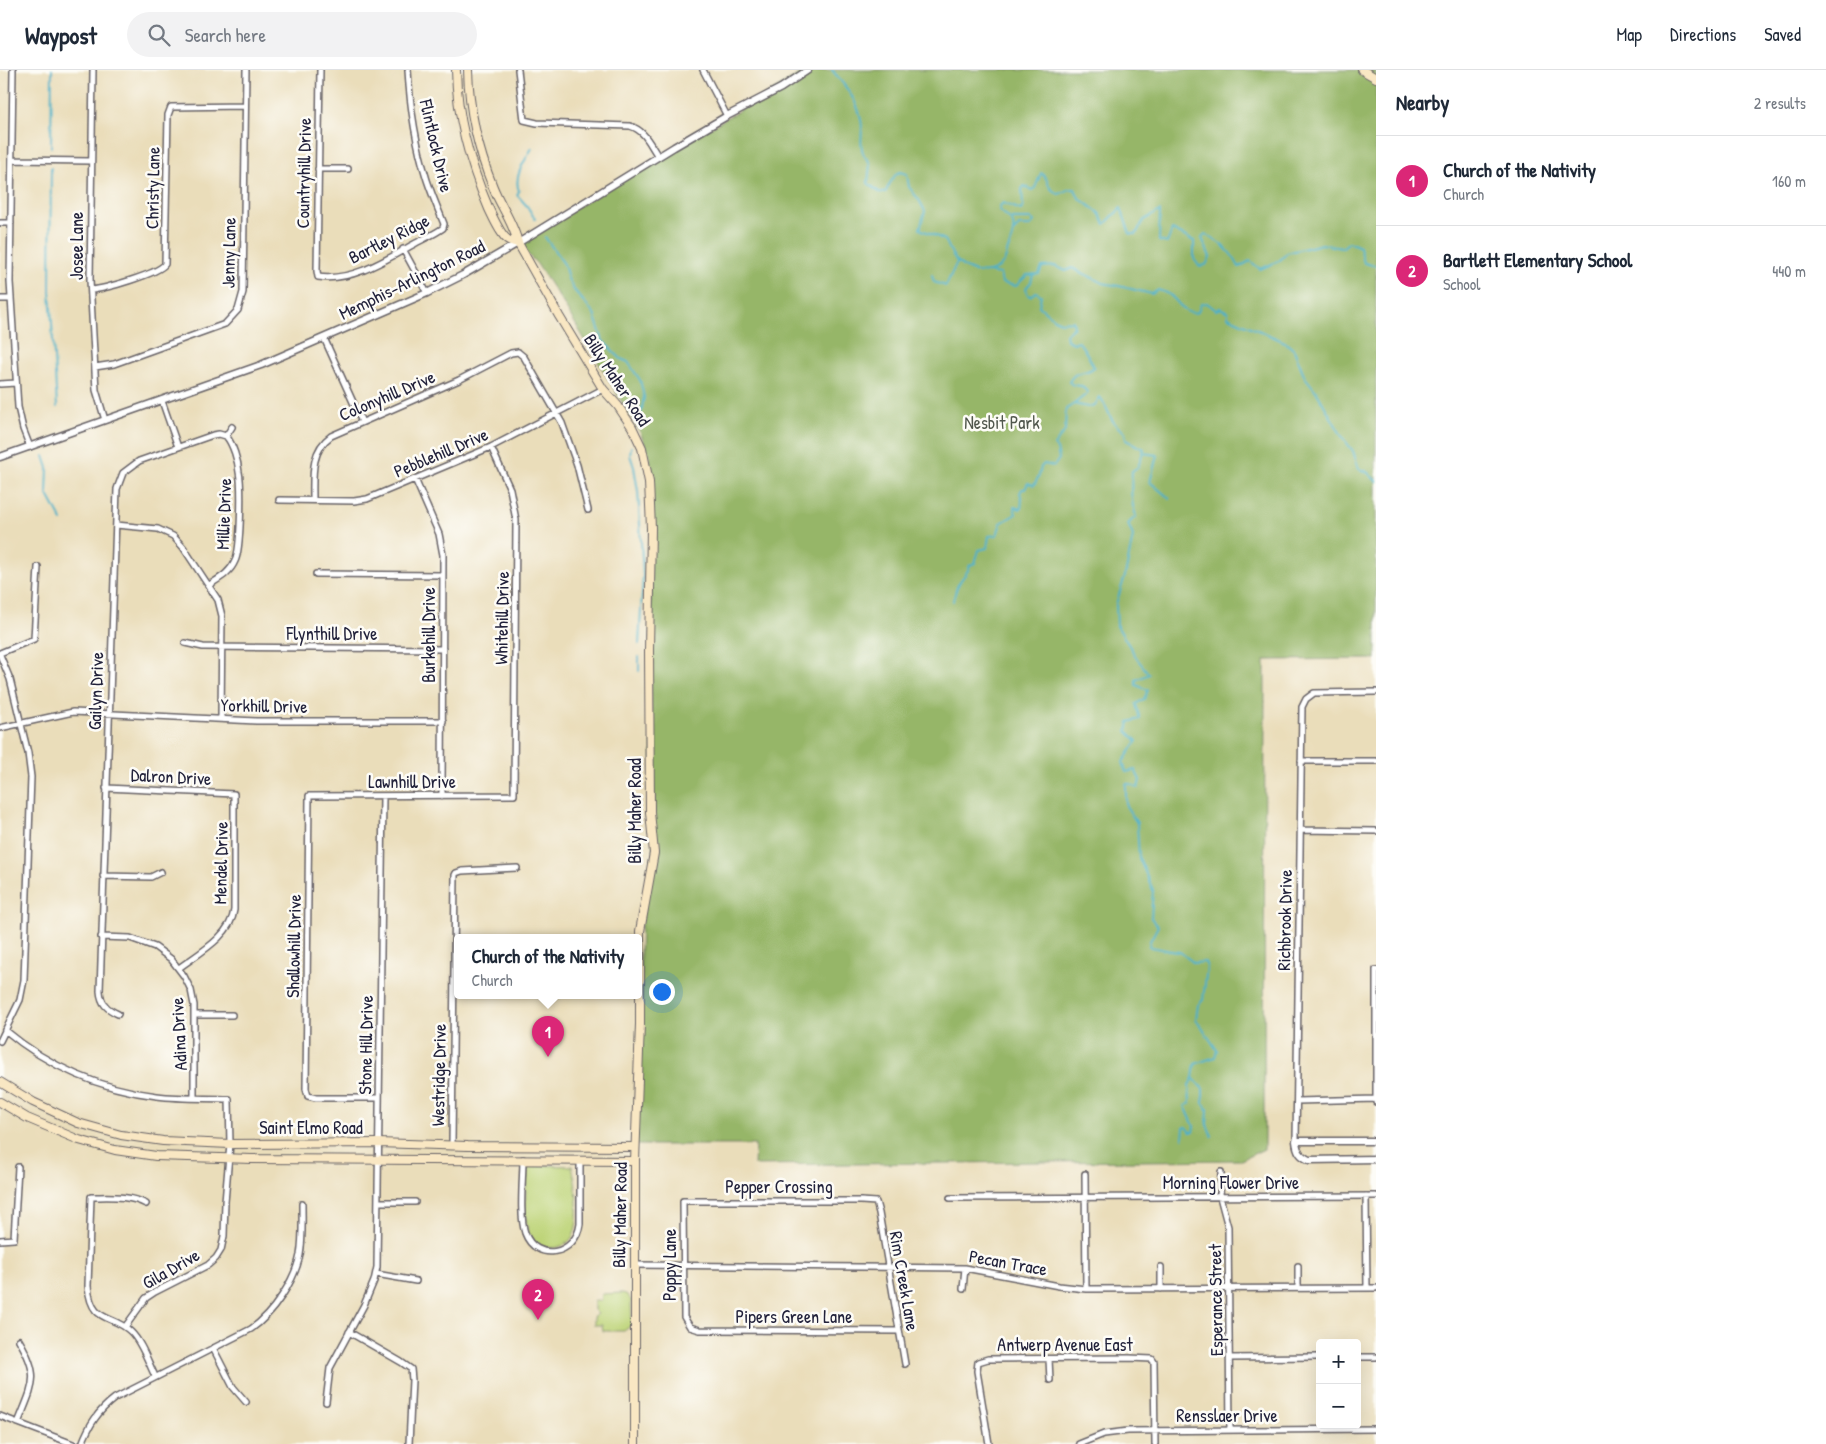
<!DOCTYPE html>
<html lang="en">
<head>
<meta charset="utf-8">
<style>
  body { margin:0; font-family:"Patrick Hand",sans-serif; background:#f2f2f3; color:#1f2937 }
  .controls { position:absolute; right:15px; bottom:15px; display:grid; overflow:hidden; border-radius:5px; box-shadow:0 5px 20px #0002 }
  .controls button { width:45px; height:45px; display:grid; place-items:center; padding:0; border:0; border-bottom:1px solid #e0e1e3; background:#fff; color:#1f2937; font:25px sans-serif }
  .you { position:absolute; left:661px; top:921px; width:18px; height:18px; margin:-12px; border:4px solid #fff; border-radius:50%; background:#1a73e8; box-shadow:0 0 0 8px #1a73e833 }
  .badge { display:grid; place-items:center; width:32px; height:32px; border-radius:50%; background:#db2777; color:#fff; font-size:16px; font-weight:700 }
  .pin { position:absolute; translate:-50% -41px; filter:drop-shadow(0 1px 2px #0008) }
  .pin::after { content:''; position:absolute; top:26px; width:18px; height:15px; background:inherit; clip-path:polygon(0 0,100% 0,50% 100%) }
  .popup { position:absolute; left:454px; top:864px; width:188px; height:65px; box-sizing:border-box; display:grid; place-content:center; border-radius:5px; background:#fff; filter:drop-shadow(0 1px 4px #0005); font-size:16px; white-space:nowrap; color:#747a83 }
  .popup b { font-size:19px; color:#1f2937 }
  .popup::after { content:''; position:absolute; left:50%; top:100%; margin-left:-10px; border:10px solid transparent; border-top-color:#fff }
  .list { margin:0; padding:0; list-style:none }
  h2 { display:flex; justify-content:space-between; align-items:center; height:65px; margin:0; padding:0 20px; font-size:21px }
  h2 small { font-size:16px; font-weight:400; color:#747a83 }
  .list li { display:grid; grid-template-columns:32px 1fr auto; gap:15px; align-items:center; box-sizing:border-box; height:90px; padding:0 20px; border-top:1px solid #e0e1e3 }
  .list b { display:block; font-size:19px; white-space:nowrap }
  .list p { margin:0; font-size:16px; white-space:nowrap; color:#747a83 }
  .list em { font-size:16px; font-style:normal; color:#747a83 }
  .icon { flex:none; width:28px; height:28px; fill:none; stroke:currentColor; stroke-width:2; stroke-linecap:round; stroke-linejoin:round }
  .map { position:relative; flex:none; width:1376px; height:1374px; overflow:hidden }
  header { display:flex; align-items:center; gap:30px; box-sizing:border-box; height:70px; padding:0 25px; background:#fff; border-bottom:1px solid #e0e1e3 }
  header strong { font-size:24px }
  nav { display:flex; gap:28px; margin-inline-start:auto; font-size:18px }
  .search { width:350px; height:45px; background:#f2f2f3; display:flex; align-items:center; gap:12px; box-sizing:border-box; padding:0 18px; border-radius:28px; color:#747a83; font-size:19px }
  main { display:flex }
  aside { flex:1; background:#fff }
  .map>svg:first-child { display:block }
  .green { fill:#bed478; stroke:#707b5a }
  .forest { fill:#96b668; stroke:#5c6c52 }
  .lines { fill:none; stroke-linecap:round; stroke-linejoin:round }
  .stream { stroke:#49b0c8; stroke-width:2 }
  .minor-casing { stroke:#686367; stroke-width:8 }
  .tertiary-casing { stroke:#686367; stroke-width:9 }
  .secondary-casing { stroke:#686367; stroke-width:10 }
  .minor { stroke:#fff; stroke-width:5 }
  .tertiary { stroke:#fff; stroke-width:6 }
  .secondary { stroke:#f9e7c3; stroke-width:8 }
  .labels { text-anchor:middle; stroke-width:5; stroke-linejoin:round; paint-order:stroke }
  .street-label { font-size:18px; fill:#22223b; stroke:#fdfcf7 }
  .park-label { font-size:18px; fill:#51574d; stroke:#fdfcf7 }
</style>
</head>
<body>
<header>
<strong>Waypost</strong>
<div class="search"><svg class="icon" aria-label="search" viewBox="0 0 24 24"><circle cx="10" cy="10" r="6"/><path d="M15 15l6 6"/></svg>Search here</div>
<nav><a>Map</a><a>Directions</a><a>Saved</a></nav>
</header>
<main>
<div class="map">
<svg width="1376" height="1374" viewBox="0 0 1376 1374">
  <rect width="100%" height="100%" fill="#fdfcf7"/>
  <filter id="ink" filterUnits="userSpaceOnUse"><feTurbulence type="fractalNoise" baseFrequency=".02" numOctaves="2"/><feDisplacementMap in="SourceGraphic" scale="10" xChannelSelector="R" yChannelSelector="G"/><feConvolveMatrix kernelMatrix="1 2 1 2 8 2 1 2 1" color-interpolation-filters="sRGB"/></filter>
  <filter id="wash" filterUnits="userSpaceOnUse"><feTurbulence type="fractalNoise" baseFrequency=".0096" numOctaves="4" result="noise"/><feDisplacementMap in="SourceGraphic" scale="20" xChannelSelector="R" yChannelSelector="G"/><feGaussianBlur stdDeviation="1.12" result="paint"/><feColorMatrix in="noise" values="0 0 0 0 0 0 0 0 0 0 0 0 0 0 0 0 0 1.4 0 .05"/><feComposite in="paint" operator="in"/></filter>
  <g filter="url(#wash)">
    <rect width="100%" height="100%" fill="#eaddba"/>
    <path class="green" d="M 528,1095 L 572,1096 C 576,1111 580,1146 575,1161 C 569,1183 535,1184 528,1161 C 523,1143 526,1114 528,1095 Z
      M 622,1223 L 626,1224 L 631,1230 L 632,1255 L 624,1261 L 603,1261 L 602,1255 L 594,1255 L 594,1247 L 598,1244 L 594,1240 L 594,1231 L 601,1231 L 602,1224 Z"/>
    <path class="forest" d="M 804,0 L 1376,0 L 1376,589 L 1265,590 L 1264,1079 L 1241,1090 L 754,1095 L 755,1075 L 635,1075 L 641,854 L 653,789 L 652,731 L 650,388 L 641,364 L 563,233 L 537,194 L 517,173 L 787,12 Z"/>
    <g class="lines">
      <path class="stream" d="M 832,0 C 844,14 858,31 861,50 C 864,61 858,74 864,85 C 865,88 869,90 870,94 L 868,113 L 879,122 L 885,123 L 890,113 L 896,104 L 900,102 L 907,104 L 909,117 L 919,130 L 925,141 L 920,159 L 945,170 C 949,176 951,185 956,190 C 967,203 992,209 1004,192 C 1006,188 1007,181 1009,177 C 1011,171 1015,161 1013,154 C 1011,148 1004,145 1000,140 L 1000,136 L 1003,133 L 1021,140 L 1023,137 L 1022,119 L 1024,116 L 1032,120 L 1035,118 L 1041,103 C 1051,110 1045,119 1059,124 L 1070,119 L 1075,119 L 1079,128 L 1099,143 L 1105,154 L 1121,138 L 1130,164 L 1136,164 L 1144,150 L 1160,141 L 1159,171 L 1167,173 L 1172,160 L 1194,171 L 1194,189 L 1199,196 L 1206,195 L 1210,187 L 1202,168 L 1205,164 C 1221,173 1231,181 1239,197 L 1250,191 L 1260,199 L 1279,191 L 1287,183 L 1322,174 L 1342,178 L 1349,172 L 1360,177 L 1364,193 L 1376,196
        M 51,77 L 52,0
        M 532,78 C 525,91 513,106 519,121 L 517,125 L 527,136 L 535,149
        M 51,98 L 50,220 L 57,337
        M 1010,149 L 1031,149 L 1034,151 L 1031,156 L 1019,156 L 1014,161
        M 545,167 L 564,194 L 568,209 L 574,220 L 594,244 L 603,271 L 621,289 L 628,292 L 640,310 L 644,327 L 640,348
        M 988,202 L 1000,204 L 1002,213 L 1016,216 L 1027,205 L 1039,204 L 1042,197 L 1055,196 L 1066,201 L 1072,198 L 1103,213 L 1119,216 L 1152,224 L 1158,220 C 1161,221 1164,222 1167,223 C 1179,229 1182,247 1198,242 L 1201,234 L 1207,233 L 1216,240 L 1220,238 L 1228,242 L 1228,247 L 1285,272 L 1294,280 L 1305,307 L 1316,321 L 1343,368 L 1353,381 L 1359,399 L 1367,402 L 1376,411
        M 932,205 L 934,212 L 946,216 L 957,192
        M 1033,205 L 1031,212 L 1026,218 L 1028,225 L 1030,226 L 1036,222 L 1041,225 L 1039,236 L 1054,249 L 1061,252 L 1073,251 L 1074,257 L 1066,264 L 1067,270 L 1074,273 L 1078,271 C 1085,279 1089,287 1094,297 C 1085,306 1076,298 1069,312 L 1073,315 L 1082,316 L 1088,323 L 1074,334 L 1088,337 L 1095,335 L 1100,327 C 1111,342 1108,352 1125,362 L 1126,370 L 1144,379 L 1138,397 L 1132,401 C 1131,418 1130,430 1136,446 L 1128,454 L 1133,466 L 1125,506 L 1116,534 L 1117,556 L 1138,590 L 1149,604 L 1136,610 L 1136,615 L 1148,620 L 1144,629 L 1136,634 L 1140,649 L 1129,652 L 1127,661 L 1137,671 L 1123,692 L 1126,702 L 1135,700 L 1140,710 L 1138,718 L 1131,714 L 1126,714 L 1126,736 L 1137,753 L 1139,788 L 1153,820 L 1151,848 L 1158,856 L 1150,871 L 1149,877 C 1160,878 1170,882 1180,882 L 1194,893 L 1205,892 L 1207,897 L 1203,930 L 1198,935 L 1196,949 L 1217,980 L 1215,987 L 1195,994 L 1193,1008 L 1203,1019 L 1203,1033 L 1208,1039 L 1207,1055 L 1212,1066
        M 631,377 L 630,385 L 634,397 L 638,421 L 643,506 L 639,574
        M 1143,383 L 1157,385 L 1150,412 L 1169,428
        M 44,386 L 48,398 L 47,423 L 62,451
        M 953,531 C 955,524 956,516 961,510 C 965,504 968,503 970,495 L 975,493 L 979,480 L 987,478 L 989,466 L 997,465 L 1001,453 L 1016,444 L 1014,437 L 1021,439 L 1022,429 L 1020,423 L 1022,419 L 1025,419 L 1028,413 L 1034,415 L 1039,406 L 1041,397 L 1044,394 L 1054,396 L 1059,389 L 1057,379 L 1054,375 L 1065,361 L 1066,339 L 1074,334
        M 639,601 L 639,587
        M 1183,1068 L 1184,1058 L 1186,1057 L 1190,1062 L 1193,1062 L 1194,1056 L 1185,1036 L 1190,1033 L 1189,1015 L 1193,1008"/>
    </g>
  </g>
  <g filter="url(#ink)">
    <g class="lines">
      <defs>
        <path id="minor" d="M 13,0 L 10,212 L 18,337 L 23,359 L 30,377
          M 93,0 L 90,210 L 96,320 L 105,350
          M 320,0 L 317,201 L 318,207 C 353,212 387,189 416,173 C 425,168 435,164 443,158 L 444,154 C 438,139 432,125 427,110 C 416,75 410,37 408,0
          M 518,0 L 524,50 L 537,53 L 630,56 C 645,60 650,75 658,86
          M 703,0 L 727,46
          M 12,90 L 91,91
          M 318,99 L 348,99
          M 0,153 L 11,153
          M 403,179 L 427,223
          M 91,220 C 104,219 158,204 165,194 L 168,45 L 171,37 L 245,36
          M 0,229 L 11,229
          M 324,268 L 362,352
          M 518,282 L 524,287 L 562,353 L 577,395 L 588,440
          M 95,297 L 114,294 L 225,254 L 238,240 L 243,222 L 246,0
          M 0,314 L 16,313
          M 162,331 L 178,377
          M 226,366 L 232,357
          M 415,409 L 439,464 L 443,485 L 442,726
          M 279,430 L 354,431 L 367,429 L 491,377 L 603,319
          M 313,430 C 313,407 310,381 331,366 L 459,310 L 511,283 L 518,282
          M 116,455 L 158,459 L 173,466 L 183,477 L 218,530 L 222,546 L 221,648
          M 316,504 L 443,505
          M 209,515 C 220,508 230,503 235,491 C 241,480 242,416 239,402 C 238,391 233,374 226,366
          M 185,573 L 203,577 L 443,579
          M 0,583 L 34,569 L 38,497
          M 0,585 L 10,609 L 28,683 L 31,707 L 24,910 L 20,930 L 0,971
          M 0,658 L 73,642 L 256,651 L 443,651
          M 1301,691 L 1376,691
          M 106,718 L 234,724 L 234,840 C 231,866 199,883 179,898
          M 1300,760 L 1376,761
          M 103,806 L 151,807 L 161,802
          M 101,867 L 130,868 L 155,877 L 171,889 L 184,906 L 191,920 L 194,935 L 194,1028
          M 1376,900 L 1376,1032
          M 118,944 C 107,939 101,934 100,921 L 117,419 L 123,403 L 139,391 L 213,365 L 219,364 L 226,366
          M 195,945 L 232,945
          M 5,960 C 49,997 100,1019 157,1026 C 181,1029 205,1028 229,1029 L 230,1074 L 225,1132 L 224,1166 L 221,1180 L 216,1188 L 208,1195 L 155,1222 L 146,1228 L 125,1257
          M 308,1026 L 306,1019 L 309,726 L 514,725 L 516,450 L 510,419 L 491,377
          M 308,1026 L 316,1028 L 379,1028
          M 1297,1031 L 1376,1029
          M 1296,1071 L 1302,637 L 1306,629 L 1314,623 L 1376,622
          M 452,1075 L 455,805 L 456,803 L 462,801 L 517,798
          M 523,1089 C 523,1109 519,1145 525,1163 C 536,1193 576,1185 580,1154 L 580,1090
          M 1221,1102 L 1220,1127 L 1228,1157 L 1230,1360
          M 1085,1104 L 1086,1219
          M 1366,1126 L 1367,1218
          M 950,1128 L 1376,1126
          M 378,1132 L 415,1132
          M 146,1134 C 130,1125 109,1127 91,1127 L 88,1216 C 91,1255 112,1243 131,1262 C 142,1273 148,1292 155,1306
          M 0,1170 L 14,1169 L 18,1097
          M 634,1195 L 965,1198 L 1059,1216 L 1086,1219 L 1376,1218
          M 1298,1196 L 1298,1218
          M 1161,1197 L 1161,1219
          M 376,1204 L 416,1211
          M 963,1219 L 965,1198
          M 899,1261 L 700,1260 L 690,1257 L 684,1247 L 683,1131 L 861,1131 L 876,1132 L 879,1143 L 905,1294
          M 349,1262 L 401,1292 L 411,1299 L 412,1310 L 409,1374
          M 213,1278 L 233,1317 L 246,1332
          M 1357,1287 L 1376,1287
          M 1230,1288 L 1320,1287
          M 1049,1289 L 1050,1310
          M 326,1332 L 330,1298 L 364,1235 L 374,1211 L 377,1197 L 383,726
          M 0,1346 L 73,1374
          M 18,1353 C 33,1315 41,1307 19,1270
          M 82,1374 C 89,1355 98,1341 115,1328 L 251,1259 C 273,1244 295,1210 300,1185 C 303,1168 302,1150 302,1134
          M 989,1374 L 977,1301 L 978,1292 L 988,1289 L 1129,1288 L 1152,1289 L 1154,1292 L 1155,1374
          M 1079,1374 L 1104,1364 L 1128,1361 L 1376,1359"/>
        <path id="tertiary" d="M 0,387 L 261,295 L 427,223 L 463,205 L 518,173 L 674,77 L 727,46 L 781,18 L 808,0
          M 1376,1071 L 1296,1071 C 1297,1081 1300,1086 1309,1090 L 1376,1089"/>
        <path id="secondary" d="M 456,0 C 457,48 470,95 489,139 C 493,147 500,164 507,169 C 509,171 515,172 518,173
          M 468,0 C 469,39 478,80 493,117 C 500,135 514,154 518,173 L 559,246 L 603,319 L 618,336 L 632,357 L 642,378 L 649,412 L 651,458 L 649,581 L 650,742 L 654,783 L 640,861 L 640,954 L 635,1091 L 635,1374
          M 1362,0 L 1376,8
          M 0,1012 L 33,1032 L 78,1053 L 121,1065 L 163,1071 L 230,1074 L 378,1073 L 468,1076 L 635,1077
          M 0,1032 L 27,1048 L 79,1070 L 115,1080 L 156,1086 L 252,1089 L 635,1091"/>
      </defs>
      <use href="#minor" class="minor-casing"/>
      <use href="#tertiary" class="tertiary-casing"/>
      <use href="#secondary" class="secondary-casing"/>
      <use href="#minor" class="minor"/>
      <use href="#tertiary" class="tertiary"/>
      <use href="#secondary" class="secondary"/>
    </g>
  </g>
  <g class="labels">
    <g class="street-label">
      <text transform="translate(436 76) rotate(77)" y="6">Flintlock Drive</text>
      <text transform="translate(304 103) rotate(-89)" y="6">Countryhill Drive</text>
      <text transform="translate(153 118) rotate(-89)" y="6">Christy Lane</text>
      <text transform="translate(389 169) rotate(-27)" y="6">Bartley Ridge</text>
      <text transform="translate(77 176) rotate(-90)" y="6">Josee Lane</text>
      <text transform="translate(229 183) rotate(-89)" y="6">Jenny Lane</text>
      <text transform="translate(412 210) rotate(-26)" y="6">Memphis-Arlington Road</text>
      <text transform="translate(617 310) rotate(57)" y="6">Billy Maher Road</text>
      <text transform="translate(387 326) rotate(-23)" y="6">Colonyhill Drive</text>
      <text transform="translate(441 383) rotate(-23)" y="6">Pebblehill Drive</text>
      <text transform="translate(224 444) rotate(-88)" y="6">Millie Drive</text>
      <text transform="translate(502 548) rotate(-89)" y="6">Whitehill Drive</text>
      <text x="332" y="570">Flynthill Drive</text>
      <text transform="translate(429 565) rotate(-90)" y="6">Burkehill Drive</text>
      <text transform="translate(96 621) rotate(-88)" y="6">Gailyn Drive</text>
      <text transform="translate(264 636) rotate(1)" y="6">Yorkhill Drive</text>
      <text transform="translate(171 707) rotate(3)" y="6">Dalron Drive</text>
      <text x="412" y="718">Lawnhill Drive</text>
      <text transform="translate(635 741) rotate(-90)" y="6">Billy Maher Road</text>
      <text transform="translate(221 793) rotate(-89)" y="6">Mendel Drive</text>
      <text transform="translate(1285 850) rotate(-89)" y="6">Richbrook Drive</text>
      <text transform="translate(294 876) rotate(-89)" y="6">Shallowhill Drive</text>
      <text transform="translate(179 964) rotate(-93)" y="6">Adina Drive</text>
      <text transform="translate(366 975) rotate(-89)" y="6">Stone Hill Drive</text>
      <text transform="translate(439 1005) rotate(-89)" y="6">Westridge Drive</text>
      <text x="311" y="1064">Saint Elmo Road</text>
      <text x="1231" y="1119">Morning Flower Drive</text>
      <text x="779" y="1123">Pepper Crossing</text>
      <text transform="translate(620 1145) rotate(-89)" y="6">Billy Maher Road</text>
      <text transform="translate(1008 1193) rotate(10)" y="6">Pecan Trace</text>
      <text transform="translate(670 1195) rotate(-90)" y="6">Poppy Lane</text>
      <text transform="translate(171 1199) rotate(-30)" y="6">Gila Drive</text>
      <text transform="translate(904 1211) rotate(80)" y="6">Rim Creek Lane</text>
      <text transform="translate(1216 1230) rotate(-91)" y="6">Esperance Street</text>
      <text x="794" y="1253">Pipers Green Lane</text>
      <text x="1065" y="1281">Antwerp Avenue East</text>
      <text x="1227" y="1352">Rensslaer Drive</text>
    </g>
    <g class="park-label">
      <text x="1002" y="359">Nesbit Park</text>
    </g>
  </g>
</svg>
<div class="controls">
<button>+</button>
<button>−</button>
</div>
<div class="you"></div>
<div class="pin badge" style="left:548px;top:987px">1</div>
<div class="popup"><b>Church of the Nativity</b>Church</div>
<div class="pin badge" style="left:538px;top:1250px">2</div>
</div>
<aside>
<h2>Nearby<small>2 results</small></h2>
<ul class="list">
<li><span class="badge">1</span><div><b>Church of the Nativity</b><p>Church</p></div><em>160 m</em></li>
<li><span class="badge">2</span><div><b>Bartlett Elementary School</b><p>School</p></div><em>440 m</em></li>
</ul>
</aside>
</main>
</body>
</html>
